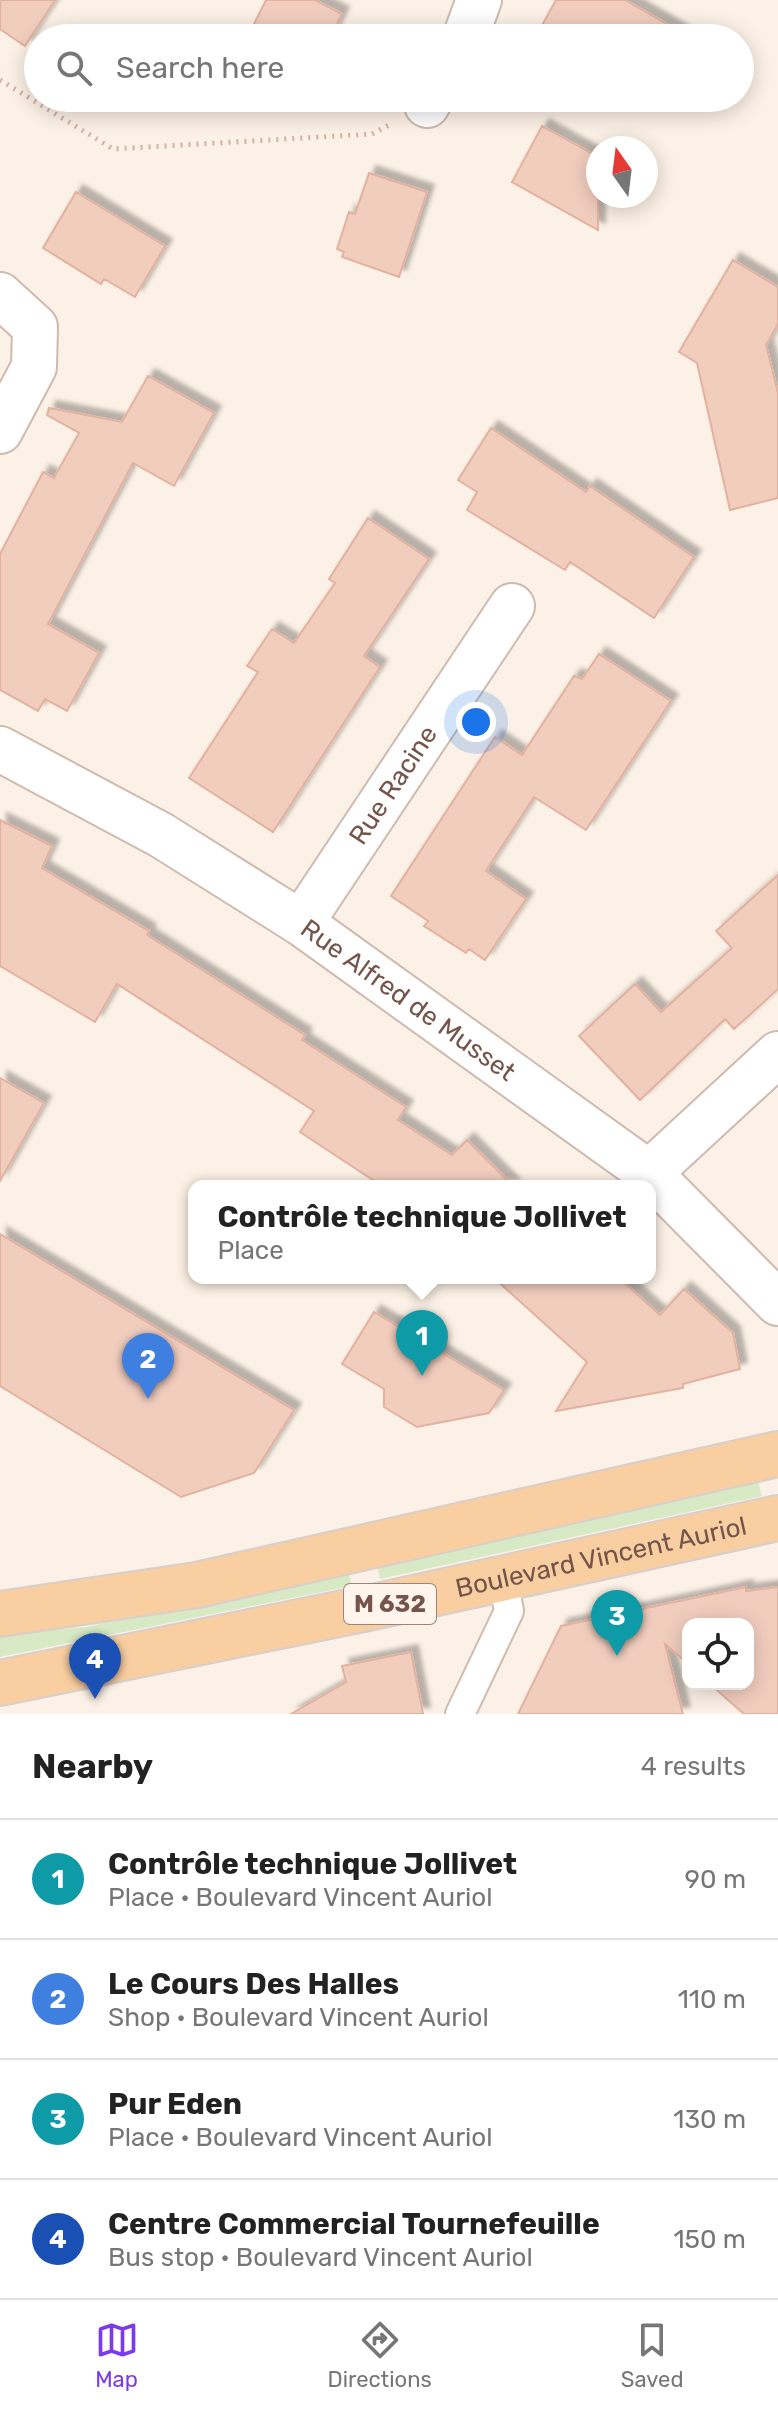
<!DOCTYPE html>
<html lang="en">
<head>
<meta charset="utf-8">
<style>
  body { margin:0; font-family:Rubik,sans-serif; background:#f2f2f2; color:#222 }
  .controls { position:absolute; right:24px; bottom:24px; display:grid; overflow:hidden; border-radius:16px; box-shadow:0 4px 20px #0003 }
  .controls button { width:72px; height:72px; display:grid; place-items:center; padding:0; border:0; border-bottom:2px solid #e0e0e0; background:#fff; color:#222; font:40px sans-serif }
  .compass { position:absolute; left:586px; top:136px; width:72px; height:72px; border-radius:50%; background:#fff; box-shadow:0 4px 20px #0003; rotate:346deg }
  .you { position:absolute; left:476px; top:722px; width:28px; height:28px; margin:-20px; border:6px solid #fff; border-radius:50%; background:#1a73e8; box-shadow:0 0 0 12px #1a73e833 }
  .badge { display:grid; place-items:center; width:52px; height:52px; border-radius:50%; background:#7c3aed; color:#fff; font-size:26px; font-weight:700 }
  .pin { position:absolute; translate:-50% -66px; filter:drop-shadow(0 2px 4px #0008) }
  .pin::after { content:''; position:absolute; top:42px; width:28px; height:24px; background:inherit; clip-path:polygon(0 0,100% 0,50% 100%) }
  .popup { position:absolute; left:188px; top:1180px; width:468px; height:104px; box-sizing:border-box; display:grid; place-content:center; border-radius:16px; background:#fff; filter:drop-shadow(0 2px 6px #0005); font-size:26px; white-space:nowrap; color:#767676 }
  .popup b { font-size:30px; color:#222 }
  .popup::after { content:''; position:absolute; left:50%; top:100%; margin-left:-16px; border:16px solid transparent; border-top-color:#fff }
  .list { margin:0; padding:0; list-style:none }
  h2 { display:flex; justify-content:space-between; align-items:center; height:104px; margin:0; padding:0 32px; font-size:34px }
  h2 small { font-size:26px; font-weight:400; color:#767676 }
  .list li { display:grid; grid-template-columns:52px 1fr auto; gap:24px; align-items:center; box-sizing:border-box; height:120px; padding:0 32px; border-top:2px solid #e0e0e0 }
  .list b { display:block; font-size:30px; white-space:nowrap }
  .list p { margin:0; font-size:26px; white-space:nowrap; color:#767676 }
  .list em { font-size:26px; font-style:normal; color:#767676 }
  .icon { flex:none; width:44px; height:44px; fill:none; stroke:currentColor; stroke-width:2; stroke-linecap:round; stroke-linejoin:round }
  .map { position:relative; flex:none; width:778px; height:1714px; overflow:hidden }
  .search { position:absolute; background:#fff; box-shadow:0 4px 20px #0003; left:24px; right:24px; top:24px; height:88px; display:flex; align-items:center; gap:20px; box-sizing:border-box; padding:0 28px; border-radius:44px; color:#767676; font-size:30px }
  .sheet { height:584px; background:#fff }
  nav { display:flex; justify-content:space-around; align-items:center; box-sizing:border-box; height:112px; border-top:2px solid #e0e0e0; background:#fff; font-size:22px; color:#767676 }
  nav a { display:grid; justify-items:center; gap:4px }
  nav .on { color:#7c3aed }
  .map>svg:first-child { display:block }
  .green { fill:#d8e9c5 }
  .building { fill:#f1cdbe; stroke:#e3b19f; stroke-width:2; filter:url(#shadow) }
  .lines { fill:none; stroke-linecap:round; stroke-linejoin:round }
  .lane-casing { stroke:#cfbaaf; stroke-width:32 }
  .street-casing { stroke:#cfbaaf; stroke-width:48 }
  .primary-casing { stroke:#d8cfcd; stroke-width:48 }
  .path { stroke:#d6b0a1; stroke-width:5; stroke-dasharray:2 6; stroke-linecap:butt }
  .lane { stroke:#fff; stroke-width:28 }
  .street { stroke:#fff; stroke-width:44 }
  .primary { stroke:#f9cea0; stroke-width:44 }
  .labels { text-anchor:middle; stroke-width:7; stroke-linejoin:round; paint-order:stroke }
  .shield { fill:#fff5ec; stroke:#9e857b; stroke-width:2 }
  .shield-label { font-size:24px; font-weight:bold; fill:#75554b }
  .street-label { font-size:26px; fill:#75554b; stroke:#fff5ec }
</style>
</head>
<body>
<div class="map">
<svg width="778" height="1714" viewBox="0 0 778 1714">
  <defs>
    <filter id="shadow"><feDropShadow dx="7" dy="-7" stdDeviation="2" flood-color="#0004"/></filter>
  </defs>
  <rect width="100%" height="100%" fill="#fcf1e6"/>
  <path class="green" d="M 757,1477 L 762,1496 L 380,1579 L 377,1563 Z
    M 348,1570 L 352,1586 L 0,1657 L 0,1635 L 86,1627 Z"/>
  <path class="building" d="M 0,0 L 55,0 L 25,46 L 0,29 Z
    M 266,0 L 315,0 L 342,14 L 330,38 L 247,38 Z
    M 556,0 L 625,0 L 691,38 L 535,38 Z
    M 542,126 L 598,157 L 598,230 L 512,182 Z
    M 369,173 L 427,192 L 399,277 L 342,257 L 344,252 L 337,249 L 349,212 L 355,214 Z
    M 76,192 L 165,246 L 135,297 L 104,279 L 101,284 L 43,248 Z
    M 733,260 L 778,287 L 778,324 L 766,345 L 778,393 L 778,498 L 730,510 L 697,363 L 679,352 Z
    M 148,376 L 214,413 L 174,486 L 133,463 L 48,624 L 99,653 L 67,711 L 45,699 L 38,711 L 0,690 L 0,554 L 43,472 L 54,478 L 79,433 L 47,415 L 49,408 L 122,422 Z
    M 491,428 L 586,492 L 590,486 L 694,557 L 654,618 L 570,562 L 565,570 L 467,510 L 477,492 L 458,480 Z
    M 368,518 L 429,559 L 364,656 L 380,667 L 273,832 L 189,778 L 258,672 L 247,666 L 272,629 L 294,643 L 335,583 L 329,579 Z
    M 599,654 L 671,701 L 586,830 L 534,797 L 486,871 L 526,899 L 485,960 L 469,949 L 466,953 L 424,926 L 428,921 L 391,896 L 495,737 L 522,755 L 574,676 L 582,679 Z
    M 0,820 L 52,846 L 42,868 L 149,931 L 147,935 L 305,1035 L 302,1040 L 406,1107 L 398,1120 L 452,1155 L 467,1140 L 513,1186 L 382,1186 L 300,1132 L 314,1111 L 117,984 L 95,1022 L 0,966 Z
    M 778,875 L 778,989 L 734,1029 L 725,1019 L 640,1100 L 579,1036 L 635,984 L 661,1012 L 732,948 L 716,931 Z
    M 0,1078 L 44,1103 L 0,1181 Z
    M 0,1234 L 294,1410 L 254,1473 L 181,1497 L 0,1386 Z
    M 494,1278 L 619,1278 L 660,1315 L 684,1289 L 733,1333 L 740,1369 L 683,1384 L 683,1388 L 556,1411 L 587,1362 Z
    M 374,1312 L 504,1390 L 489,1413 L 417,1427 L 384,1407 L 384,1389 L 342,1364 Z
    M 746,1587 L 746,1591 L 778,1587 L 778,1714 L 744,1714 L 710,1684 L 748,1684 L 748,1624 L 688,1624 L 688,1664 L 665,1644 L 683,1714 L 518,1714 L 561,1626 Z
    M 411,1652 L 423,1714 L 291,1714 L 346,1682 L 342,1666 Z"/>
  <g class="lines">
    <defs>
      <path id="lane" d="M 460,1714 L 509,1611 L 503,1579"/>
      <g id="street">
        <path d="M 465,38 L 479,0"/>
        <path d="M 427,105 L 431,98"/>
        <path d="M 0,295 L 35,327 L 34,367 L 0,431"/>
        <path id="s1" d="M 0,749 L 161,835 L 301,923 L 649,1173 L 778,1303"/>
        <path id="s2" d="M 301,923 L 512,606"/>
        <path d="M 649,1173 L 778,1054"/>
      </g>
      <g id="primary">
        <path d="M 0,1614 L 197,1585 L 778,1454"/>
        <path id="s3" d="M 0,1683 L 373,1607 L 778,1518"/>
      </g>
    </defs>
    <use href="#lane" class="lane-casing"/>
    <use href="#street" class="street-casing"/>
    <use href="#primary" class="primary-casing"/>
    <path class="path" d="M 0,80 L 113,149 L 372,134 L 389,125"/>
    <use href="#lane" class="lane"/>
    <use href="#street" class="street"/>
    <use href="#primary" class="primary"/>
  </g>
  <g class="labels">
    <rect class="shield" x="344" y="1584" width="92" height="40" rx="6"/>
    <g class="shield-label">
      <text x="390" y="1612">M 632</text>
    </g>
    <g class="street-label">
      <text dy="9" stroke="none"><textPath href="#s2" startOffset="166">Rue Racine</textPath></text>
      <text dy="9" stroke="none"><textPath href="#s1" startOffset="480">Rue Alfred de Musset</textPath></text>
      <text dy="9" stroke="none"><textPath href="#s3" startOffset="614">Boulevard Vincent Auriol</textPath></text>
    </g>
  </g>
</svg>
<div class="controls">
<button><svg class="icon" aria-label="locate" viewBox="0 0 24 24"><circle cx="12" cy="12" r="6"/><path d="M12 2v4M12 18v4M2 12h4M18 12h4"/></svg></button>
</div>
<svg class="compass" viewBox="-18 -18 36 36"><path d="M0-13l5 13h-10z" fill="#e53935"/><path d="M0 13l5-13h-10z" fill="#767676"/></svg>
<div class="you"></div>
<div class="pin badge" style="left:422px;top:1376px;background:#0f9aa8">1</div>
<div class="popup"><b>Contrôle technique Jollivet</b>Place</div>
<div class="pin badge" style="left:148px;top:1399px;background:#3f7fe0">2</div>
<div class="pin badge" style="left:617px;top:1656px;background:#0f9aa8">3</div>
<div class="pin badge" style="left:95px;top:1699px;background:#1a4fb4">4</div>
<div class="search"><svg class="icon" aria-label="search" viewBox="0 0 24 24"><circle cx="10" cy="10" r="6"/><path d="M15 15l6 6"/></svg>Search here</div>
</div>
<section class="sheet">
<h2>Nearby<small>4 results</small></h2>
<ul class="list">
<li><span class="badge" style="background:#0f9aa8">1</span><div><b>Contrôle technique Jollivet</b><p>Place · Boulevard Vincent Auriol</p></div><em>90 m</em></li>
<li><span class="badge" style="background:#3f7fe0">2</span><div><b>Le Cours Des Halles</b><p>Shop · Boulevard Vincent Auriol</p></div><em>110 m</em></li>
<li><span class="badge" style="background:#0f9aa8">3</span><div><b>Pur Eden</b><p>Place · Boulevard Vincent Auriol</p></div><em>130 m</em></li>
<li><span class="badge" style="background:#1a4fb4">4</span><div><b>Centre Commercial Tournefeuille</b><p>Bus stop · Boulevard Vincent Auriol</p></div><em>150 m</em></li>
</ul>
</section>
<nav>
<a class="on"><svg class="icon" aria-label="map" viewBox="0 0 24 24"><path d="M3 6l6-2 6 2 6-2v14l-6 2-6-2-6 2zM9 4v14M15 6v14"/></svg>Map</a>
<a><svg class="icon" aria-label="directions" viewBox="0 0 24 24"><path d="M12 3l9 9-9 9-9-9zM9 14v-3h6M13 9l2 2-2 2"/></svg>Directions</a>
<a><svg class="icon" aria-label="saved" viewBox="0 0 24 24"><path d="M7 4h10v16l-5-4-5 4z"/></svg>Saved</a>
</nav>
</body>
</html>
